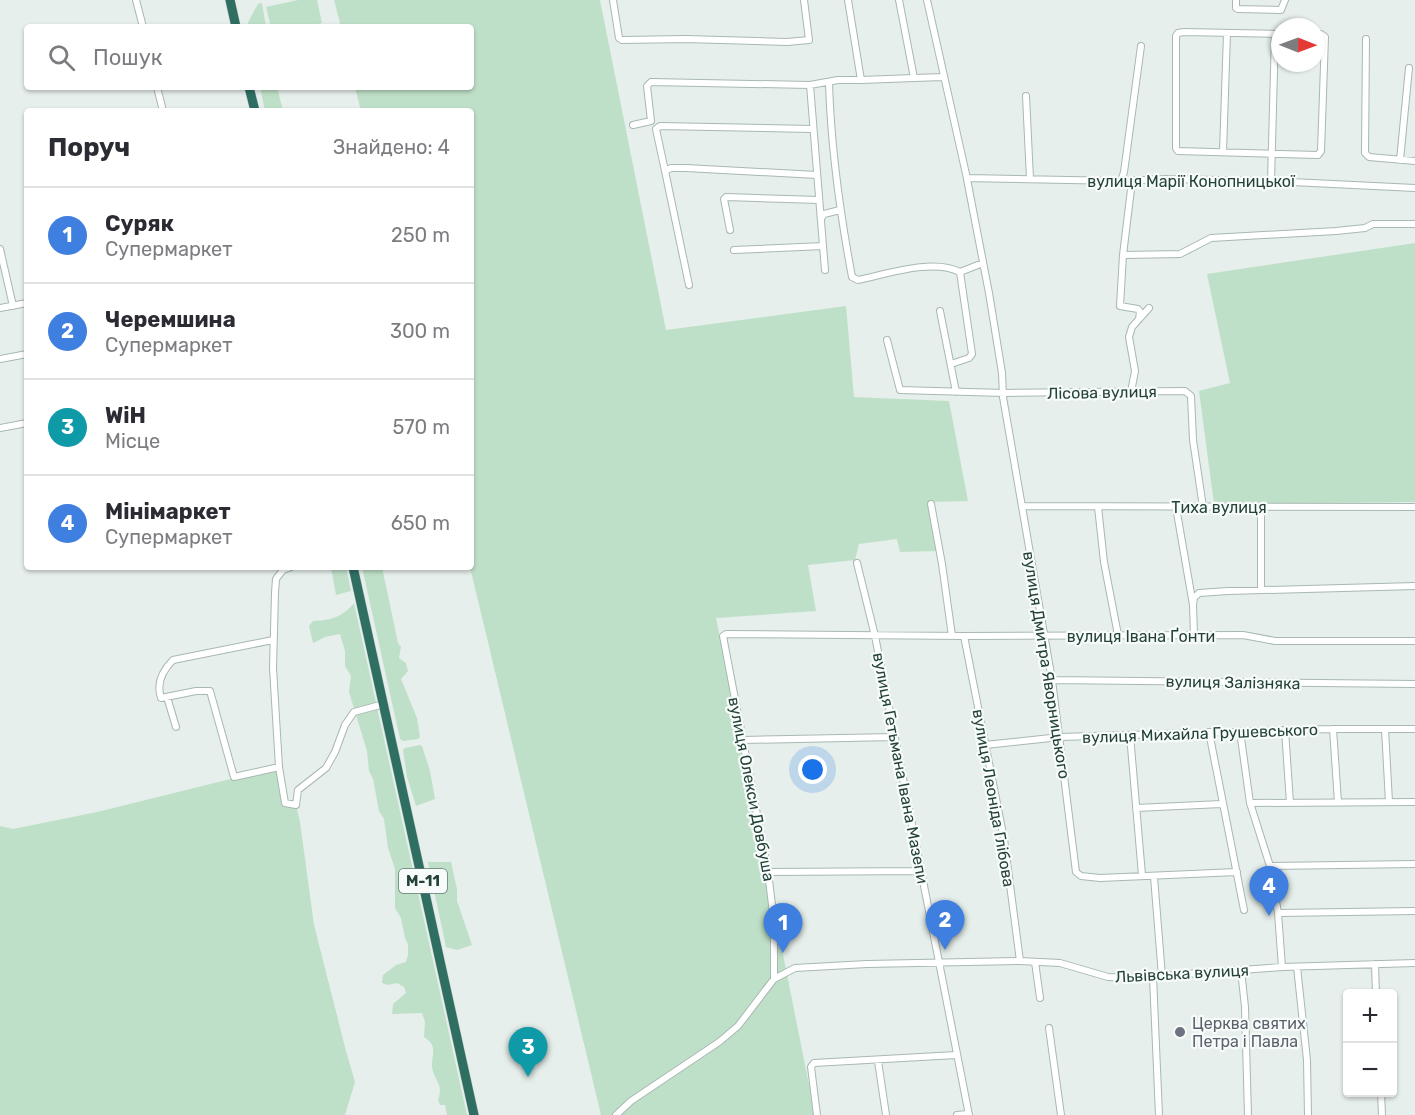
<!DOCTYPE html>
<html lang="uk">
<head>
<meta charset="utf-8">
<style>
  body { margin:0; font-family:Rubik,sans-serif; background:#f2f2f3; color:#2b2b33 }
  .controls { position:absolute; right:18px; bottom:18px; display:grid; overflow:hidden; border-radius:6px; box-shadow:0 2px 4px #0004 }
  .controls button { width:54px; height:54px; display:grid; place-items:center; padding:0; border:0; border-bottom:2px solid #e1e1e2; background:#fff; color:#2b2b33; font:30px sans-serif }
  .compass { position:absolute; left:1271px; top:18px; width:54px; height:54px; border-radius:50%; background:#fff; box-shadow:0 2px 4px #0004; rotate:91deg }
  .you { position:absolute; left:813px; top:770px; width:21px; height:21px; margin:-15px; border:4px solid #fff; border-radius:50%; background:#1a73e8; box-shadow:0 0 0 9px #1a73e833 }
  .badge { display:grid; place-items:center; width:39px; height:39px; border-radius:50%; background:#111827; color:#fff; font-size:20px; font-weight:700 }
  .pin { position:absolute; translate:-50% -50px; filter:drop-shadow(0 2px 3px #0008) }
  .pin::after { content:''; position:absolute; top:32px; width:21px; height:18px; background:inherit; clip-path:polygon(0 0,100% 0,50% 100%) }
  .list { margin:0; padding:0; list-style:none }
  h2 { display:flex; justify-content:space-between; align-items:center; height:78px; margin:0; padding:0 24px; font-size:26px }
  h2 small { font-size:20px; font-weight:400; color:#7c7c81 }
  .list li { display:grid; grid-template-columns:39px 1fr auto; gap:18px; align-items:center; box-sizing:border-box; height:96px; padding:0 24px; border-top:2px solid #e1e1e2 }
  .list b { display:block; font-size:22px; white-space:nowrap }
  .list p { margin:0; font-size:20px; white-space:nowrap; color:#7c7c81 }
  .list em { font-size:20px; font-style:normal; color:#7c7c81 }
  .icon { flex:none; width:33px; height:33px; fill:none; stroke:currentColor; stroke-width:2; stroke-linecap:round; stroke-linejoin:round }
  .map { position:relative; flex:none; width:1415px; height:1115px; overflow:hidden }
  .search { position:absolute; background:#fff; box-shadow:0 2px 4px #0004; left:24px; top:24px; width:450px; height:66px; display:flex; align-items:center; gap:15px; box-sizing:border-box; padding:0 21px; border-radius:6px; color:#7c7c81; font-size:22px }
  .panel { position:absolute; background:#fff; box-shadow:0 2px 4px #0004; left:24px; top:108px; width:450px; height:462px; border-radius:6px }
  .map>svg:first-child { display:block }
  .green { fill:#bfe0c8 }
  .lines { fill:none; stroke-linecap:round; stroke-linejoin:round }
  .minor-casing { stroke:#a8b8b2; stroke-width:8 }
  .highway-casing { stroke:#c2cac8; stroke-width:10 }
  .minor { stroke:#fff; stroke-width:6 }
  .highway { stroke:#2f6f62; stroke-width:9 }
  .worship-dot { fill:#6b7280; stroke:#f7fbf9; stroke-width:2 }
  .labels { text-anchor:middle; stroke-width:4.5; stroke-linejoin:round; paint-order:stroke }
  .shield { fill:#f7fbf9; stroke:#637a73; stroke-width:1.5 }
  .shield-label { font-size:15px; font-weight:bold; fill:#24423a }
  .street-label { font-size:16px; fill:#24423a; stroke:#f7fbf9 }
  .worship-label { font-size:16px; fill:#5b616d; stroke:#f7fbf9; text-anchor:start }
</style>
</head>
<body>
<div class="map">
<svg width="1415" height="1115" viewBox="0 0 1415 1115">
  <rect width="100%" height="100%" fill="#e6efeb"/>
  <path class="green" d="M 298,0 L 317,0 L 322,23 L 306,27 L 271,27 L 266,7 Z
    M 334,0 L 600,0 L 666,330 L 846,306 L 854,397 L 949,401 L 968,501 L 928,502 L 937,551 L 900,552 L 897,539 L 859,544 L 855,560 L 808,565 L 816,611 L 716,618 L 815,1115 L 601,1115 L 470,567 L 471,111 L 361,111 L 355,87 L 471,87 L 471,27 L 341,27 Z
    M 262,3 L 266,27 L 249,27 L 248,22 L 258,4 Z
    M 260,87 L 277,87 L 283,111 L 265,111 Z
    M 1415,243 L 1415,502 L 1214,504 L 1199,391 L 1230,383 L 1207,274 Z
    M 331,567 L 346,567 L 351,591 L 336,595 Z
    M 362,567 L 382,567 L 398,643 L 401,647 L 399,658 L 406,663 L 408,671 L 401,679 L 417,718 L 420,737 L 418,739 L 403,741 L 400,739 Z
    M 354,603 L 467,1115 L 447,1115 L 445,1105 L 440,1105 L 438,1100 C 444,1083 434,1081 432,1067 C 431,1055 439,1046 424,1037 L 425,1022 L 422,1013 L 392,1014 L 393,1004 L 406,993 L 404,987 L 397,983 L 388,985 L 382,983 L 383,975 L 396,965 L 406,962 L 408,955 L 408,944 L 405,938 L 401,918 L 395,908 L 395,869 L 388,848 L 384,819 L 379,811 L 373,779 L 369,771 L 367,751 L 349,692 L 351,676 L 345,666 L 345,651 L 340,634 L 325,637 L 313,643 L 309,626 L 313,621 C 330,621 344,616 354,603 Z
    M 420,745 L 422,746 L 430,771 L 435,799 L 416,806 L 407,777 L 403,750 L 405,748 Z
    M 279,767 L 285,803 L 296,805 L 300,822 L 314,925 L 346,1051 L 355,1082 L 345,1115 L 0,1115 L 0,826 L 13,829 L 97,812 Z
    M 428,862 L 451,862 L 457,889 L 457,901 L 472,945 L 457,950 L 446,947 Z"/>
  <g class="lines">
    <defs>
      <path id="minor" d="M 136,0 L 143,27
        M 613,0 L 619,38 L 622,40 L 686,39 L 787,42 L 809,40 L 804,0
        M 848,0 L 861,80 L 914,78 L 899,0
        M 927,0 L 966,174 L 989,293 L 1002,373 L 1003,397 L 1052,680 L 1076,872 L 1081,876 L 1100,878 L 1237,872
        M 1236,0 L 1236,8 L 1238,9 L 1281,10 L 1285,0
        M 1280,34 L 1184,32 L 1178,33 L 1176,36 L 1176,148 L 1178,151 L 1318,155 L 1321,151 L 1325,37 L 1321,34 L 1316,34
        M 1366,39 L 1365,153 L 1369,157 L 1415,161
        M 914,78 L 943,77
        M 829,83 C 831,149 840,213 852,277 L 858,280 C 887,274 933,258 960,272 L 972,354 L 969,358 L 951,364
        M 157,87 L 163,111
        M 1026,96 L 1030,179
        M 633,125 L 651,121 L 647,86 L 651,82 L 810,85 L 838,80 L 861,80
        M 813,129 L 660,126 L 656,129 L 665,171 L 671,168 L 686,168 L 817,175
        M 1223,152 L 1227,33
        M 1400,160 L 1409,68
        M 665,171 L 689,285
        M 967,178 L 1121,181 L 1165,179 L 1271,181 L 1415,188
        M 1121,181 L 1124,172 L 1141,46
        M 1271,181 L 1275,34
        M 822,217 L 824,214 L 840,210
        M 730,230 L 724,199 L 726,197 L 819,200
        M 823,246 L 825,270
        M 0,249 L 13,306
        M 734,250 L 823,246 L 810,85
        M 1123,255 L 1132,181
        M 960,272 L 983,263
        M 0,308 L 27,303
        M 940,311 L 956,392
        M 1139,319 L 1140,312 L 1138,309 L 1120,306 L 1123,255 L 1180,254 L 1211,238 L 1336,231 L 1365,228 L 1373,224 L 1415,224
        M 887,340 L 900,390 L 1004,393 L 1185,391 L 1191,396 L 1193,440 L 1203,507
        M 0,359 L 27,354
        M 1131,392 L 1135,371 L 1129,337 L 1132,327 L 1149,308
        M 0,428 L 27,423
        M 931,504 L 942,564 L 952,636
        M 1023,506 L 1415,507
        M 1261,506 L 1261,589
        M 1098,507 L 1104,562 L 1118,635
        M 1176,507 L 1193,605 L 1194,635
        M 857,563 L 875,636 L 969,1115
        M 1193,605 L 1194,598 L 1199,593 L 1228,591 L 1415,586
        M 964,636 L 1004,839 L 1020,961
        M 273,640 L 173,660 C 163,670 156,683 161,698 L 196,691 L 210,691 L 234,777 L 279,767 L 285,803 L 296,805 L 298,790 L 326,768 L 335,752 L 345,725 L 354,712 L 384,704
        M 1052,680 L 1415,684
        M 167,697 L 176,727
        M 1333,729 L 1338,802
        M 1385,729 L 1389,802
        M 1285,730 L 1290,803
        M 1240,731 L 1250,803 L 1270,866 L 1278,913 L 1282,967
        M 1209,732 L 1244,910
        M 1130,735 L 1142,875
        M 743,740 L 895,737
        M 985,745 L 1060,737 L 1333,729 L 1415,729
        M 279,767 L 273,668 L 275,593 L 276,579 L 283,570 L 291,567
        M 1250,803 L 1415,802
        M 1136,808 L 1221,804
        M 1270,866 L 1415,864
        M 768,872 L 922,871
        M 1154,877 L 1162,976
        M 1278,913 L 1415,911
        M 1035,962 L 1040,998
        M 1375,964 L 1376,994
        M 1297,967 L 1307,1060 L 1308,1115
        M 1241,970 L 1245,1007 L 1248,1115
        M 1153,977 L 1159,1115
        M 774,979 L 774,921 L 768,872 L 723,636 L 726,634 L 964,636 L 1243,635 L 1275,641 L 1415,641
        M 1049,1028 L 1061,1115
        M 878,1061 L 886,1115
        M 1381,1092 L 1382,1115
        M 616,1115 L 631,1101 L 719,1042 L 738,1026 L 774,979 L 795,968 L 867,964 L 1020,961 L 1060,963 L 1108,977 L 1132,978 L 1282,967 L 1415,963
        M 817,1115 L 811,1067 L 814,1063 L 956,1055
        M 957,1115 L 968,1114"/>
      <path id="highway" d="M 230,0 L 236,27
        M 249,87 L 255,111
        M 353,567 L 474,1115"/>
    </defs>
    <use href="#minor" class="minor-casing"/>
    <use href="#highway" class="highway-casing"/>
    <use href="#minor" class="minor"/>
    <use href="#highway" class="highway"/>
  </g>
  <circle class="worship-dot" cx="1180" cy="1032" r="6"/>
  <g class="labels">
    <rect class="shield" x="399" y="869" width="48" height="24" rx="4.5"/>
    <g class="shield-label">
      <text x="423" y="886">М-11</text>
    </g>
    <g class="street-label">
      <text x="1191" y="187">вулиця Марії Конопницької</text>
      <text transform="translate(1102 392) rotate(-1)" y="6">Лісова вулиця</text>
      <text x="1219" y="513">Тиха вулиця</text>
      <text x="1141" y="642">вулиця Івана Ґонти</text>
      <text transform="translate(1047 665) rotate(81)" y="6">вулиця Дмитра Яворницького</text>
      <text transform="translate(1233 682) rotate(1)" y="6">вулиця Залізняка</text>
      <text transform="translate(1200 733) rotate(-2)" y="6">вулиця Михайла Грушевського</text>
      <text transform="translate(901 768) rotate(79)" y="6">вулиця Гетьмана Івана Мазепи</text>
      <text transform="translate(752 789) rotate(79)" y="6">вулиця Олекси Довбуша</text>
      <text transform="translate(994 798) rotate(80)" y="6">вулиця Леоніда Глібова</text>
      <text transform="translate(1182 973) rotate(-3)" y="6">Львівська вулиця</text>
    </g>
    <g class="worship-label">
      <text x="1192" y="1029">Церква святих<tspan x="1192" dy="18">Петра і Павла</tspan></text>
    </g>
  </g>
</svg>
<div class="controls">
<button>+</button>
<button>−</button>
</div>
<svg class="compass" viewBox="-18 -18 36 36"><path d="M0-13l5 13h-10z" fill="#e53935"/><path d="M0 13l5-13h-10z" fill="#7c7c81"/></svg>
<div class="you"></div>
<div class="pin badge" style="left:783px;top:953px;background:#3f7fe0">1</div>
<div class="pin badge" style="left:945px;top:950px;background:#3f7fe0">2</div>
<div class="pin badge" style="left:528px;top:1077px;background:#0f9aa8">3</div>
<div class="pin badge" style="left:1269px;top:916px;background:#3f7fe0">4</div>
<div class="search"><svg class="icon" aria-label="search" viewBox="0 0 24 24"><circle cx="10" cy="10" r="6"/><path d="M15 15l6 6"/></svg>Пошук</div>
<section class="panel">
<h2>Поруч<small>Знайдено: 4</small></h2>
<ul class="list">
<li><span class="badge" style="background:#3f7fe0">1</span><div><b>Суряк</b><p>Супермаркет</p></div><em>250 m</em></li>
<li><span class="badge" style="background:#3f7fe0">2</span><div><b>Черемшина</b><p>Супермаркет</p></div><em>300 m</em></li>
<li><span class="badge" style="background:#0f9aa8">3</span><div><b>WiH</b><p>Місце</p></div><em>570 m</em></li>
<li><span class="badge" style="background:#3f7fe0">4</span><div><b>Мінімаркет</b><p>Супермаркет</p></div><em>650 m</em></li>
</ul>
</section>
</div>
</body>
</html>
